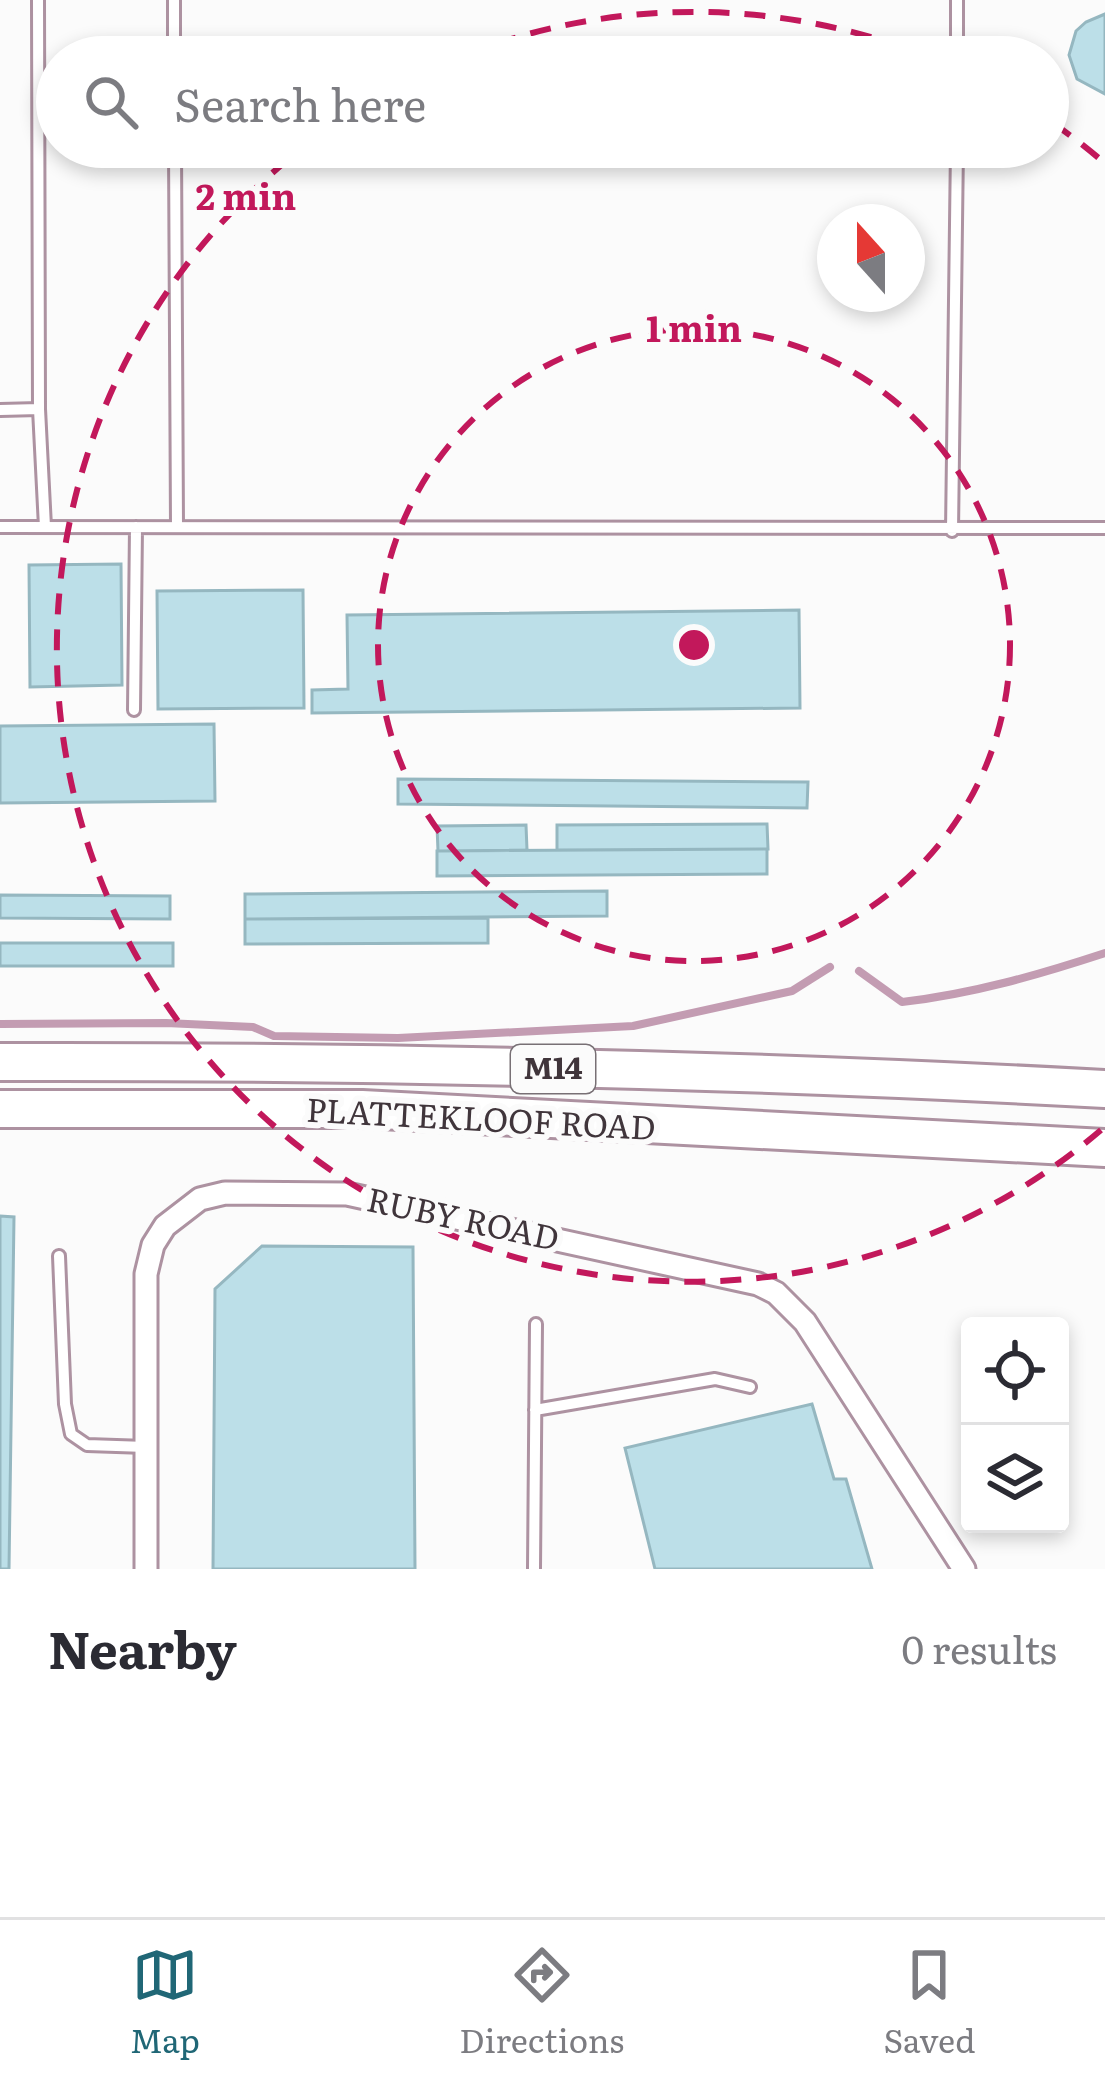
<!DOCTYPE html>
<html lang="en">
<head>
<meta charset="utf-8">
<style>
  body { margin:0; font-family:Literata,serif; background:#f2f2f3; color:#2b2b33 }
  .controls { position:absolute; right:36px; bottom:36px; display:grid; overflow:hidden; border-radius:12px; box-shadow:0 6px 18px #0003 }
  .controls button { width:108px; height:108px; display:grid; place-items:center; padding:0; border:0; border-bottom:3px solid #e1e1e2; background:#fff; color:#2b2b33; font:60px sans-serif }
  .compass { position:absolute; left:817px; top:204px; width:108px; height:108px; border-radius:50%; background:#fff; box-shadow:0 6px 18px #0003; rotate:339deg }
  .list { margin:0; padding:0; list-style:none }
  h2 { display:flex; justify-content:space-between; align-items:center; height:156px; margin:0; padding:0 48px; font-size:51px }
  h2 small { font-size:39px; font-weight:400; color:#7c7c81 }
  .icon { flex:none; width:66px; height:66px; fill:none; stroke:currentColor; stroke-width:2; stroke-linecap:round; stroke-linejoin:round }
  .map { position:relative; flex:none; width:1105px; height:1569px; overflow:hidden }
  .search { position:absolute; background:#fff; box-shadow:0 6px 18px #0003; left:36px; right:36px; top:36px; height:132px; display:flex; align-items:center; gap:30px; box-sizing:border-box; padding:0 42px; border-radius:66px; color:#7c7c81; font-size:45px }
  .sheet { height:348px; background:#fff }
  nav { display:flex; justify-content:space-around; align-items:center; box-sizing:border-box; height:168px; border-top:3px solid #e1e1e2; background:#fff; font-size:33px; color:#7c7c81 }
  nav a { display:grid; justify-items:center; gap:6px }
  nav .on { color:#206776 }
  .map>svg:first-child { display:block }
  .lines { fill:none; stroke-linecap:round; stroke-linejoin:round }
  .stream { stroke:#c39cb2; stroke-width:8 }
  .building { fill:#bcdfe8; stroke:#95b7c0; stroke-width:3 }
  .service-casing { stroke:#ad92a1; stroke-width:16 }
  .minor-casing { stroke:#ad92a1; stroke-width:27 }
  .primary-casing { stroke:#ad92a1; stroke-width:42 }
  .service { stroke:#fff; stroke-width:10 }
  .minor { stroke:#fff; stroke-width:21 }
  .primary { stroke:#fff; stroke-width:36 }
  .ring { fill:none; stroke:#c2185b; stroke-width:6; stroke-dasharray:21 15 }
  .labels { text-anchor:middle; stroke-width:12; stroke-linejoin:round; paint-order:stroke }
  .shield { fill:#fbfbfb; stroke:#787075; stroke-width:3 }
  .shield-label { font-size:30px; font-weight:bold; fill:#40353b }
  .street-label { font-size:33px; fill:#40353b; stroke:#fbfbfb }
  .centre { fill:#c2185b; stroke:#fbfbfb; stroke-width:6 }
  .ring-label { font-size:36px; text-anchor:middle; font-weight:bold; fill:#c2185b; stroke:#fbfbfb; stroke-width:12; stroke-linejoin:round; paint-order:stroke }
</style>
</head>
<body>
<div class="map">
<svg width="1105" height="1569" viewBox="0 0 1105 1569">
  <rect width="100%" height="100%" fill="#fbfbfb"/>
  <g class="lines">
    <path class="stream" d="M 859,971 L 902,1002 C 972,994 1038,975 1105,953
      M 0,1024 L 166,1023 L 253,1027 L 274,1036 L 398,1038 L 633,1026 L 792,991 L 830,967"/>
  </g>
  <path class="building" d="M 1105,14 L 1105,94 L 1077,79 L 1069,55 L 1076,31 L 1086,22 Z
    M 121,564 L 122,685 L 30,687 L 29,565 Z
    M 303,590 L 304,708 L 158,709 L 157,591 Z
    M 799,610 L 800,708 L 312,713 L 312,690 L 348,689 L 347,615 Z
    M 214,724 L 215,801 L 0,803 L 0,726 Z
    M 398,779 L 808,782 L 807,808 L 398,804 Z
    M 767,824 L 768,849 L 557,850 L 557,825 Z
    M 526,825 L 527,850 L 438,851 L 437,826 Z
    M 767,849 L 767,874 L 437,876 L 437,851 Z
    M 607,891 L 607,916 L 245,919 L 245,894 Z
    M 0,895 L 170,896 L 170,919 L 0,918 Z
    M 488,918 L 488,943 L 245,944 L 245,919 Z
    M 0,943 L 173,943 L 173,966 L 0,966 Z
    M 0,1216 L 14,1217 L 9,1569 L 0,1569 Z
    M 262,1246 L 413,1247 L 415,1569 L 213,1569 L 215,1289 Z
    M 812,1404 L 834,1479 L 846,1479 L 872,1569 L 655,1569 L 625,1448 Z"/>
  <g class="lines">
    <defs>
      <path id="service" d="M 174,0 L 174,57
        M 957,0 L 957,57
        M 175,147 L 177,527
        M 39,409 L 45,527
        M 0,410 L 39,409 L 38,0
        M 0,527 L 1105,528
        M 952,531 L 957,147
        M 134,710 L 136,527
        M 59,1256 L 65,1404 L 71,1434 L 87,1445 L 146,1447
        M 535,1410 L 715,1379 L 750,1387
        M 534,1569 L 536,1324"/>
      <path id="minor" d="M 146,1569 L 146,1274 L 153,1245 L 165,1226 L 200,1199 L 225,1193 L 347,1194 L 758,1284 L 776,1293 L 805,1322 L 964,1569"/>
      <path id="primary" d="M 0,1062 C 368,1061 737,1069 1105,1089
        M 0,1109 L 362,1109 L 1105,1148"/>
    </defs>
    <use href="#service" class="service-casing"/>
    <use href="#minor" class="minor-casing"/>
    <use href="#primary" class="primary-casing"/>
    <use href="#service" class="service"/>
    <use href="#minor" class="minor"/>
    <use href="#primary" class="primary"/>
  </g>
  <g class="ring">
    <circle cx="694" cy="645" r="316"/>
    <path d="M1101 1130A633 633 0 1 1 300 150M462 56A633 633 0 0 1 926 56M1053 123A633 633 0 0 1 1101 160"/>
  </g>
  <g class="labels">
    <rect class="shield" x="511" y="1045" width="84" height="48" rx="9"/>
    <g class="shield-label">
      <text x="553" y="1079">M14</text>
    </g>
    <g class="street-label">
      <text transform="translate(481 1119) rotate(3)" y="12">PLATTEKLOOF ROAD</text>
      <text transform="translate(463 1219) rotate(12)" y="12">RUBY ROAD</text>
    </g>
  </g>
  <circle cx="694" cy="645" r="18" class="centre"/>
  <g class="ring-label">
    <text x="246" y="210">2 min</text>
    <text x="694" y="342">1 min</text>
  </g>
</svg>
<div class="controls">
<button><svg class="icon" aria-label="locate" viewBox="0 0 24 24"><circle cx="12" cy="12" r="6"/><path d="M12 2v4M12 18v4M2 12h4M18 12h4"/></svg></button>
<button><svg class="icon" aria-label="layers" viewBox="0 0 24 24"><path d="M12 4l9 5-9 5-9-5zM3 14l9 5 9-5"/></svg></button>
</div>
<svg class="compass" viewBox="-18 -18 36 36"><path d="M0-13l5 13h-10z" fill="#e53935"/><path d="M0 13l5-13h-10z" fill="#7c7c81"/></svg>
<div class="search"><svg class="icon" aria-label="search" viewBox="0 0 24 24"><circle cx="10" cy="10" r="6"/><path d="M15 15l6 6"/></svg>Search here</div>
</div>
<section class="sheet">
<h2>Nearby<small>0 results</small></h2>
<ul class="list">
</ul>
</section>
<nav>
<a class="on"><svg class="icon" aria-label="map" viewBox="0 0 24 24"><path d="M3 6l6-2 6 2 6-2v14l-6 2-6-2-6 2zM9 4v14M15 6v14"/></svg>Map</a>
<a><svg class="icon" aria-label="directions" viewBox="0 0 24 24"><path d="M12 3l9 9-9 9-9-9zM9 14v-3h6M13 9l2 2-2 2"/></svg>Directions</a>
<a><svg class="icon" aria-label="saved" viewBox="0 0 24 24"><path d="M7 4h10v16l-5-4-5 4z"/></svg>Saved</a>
</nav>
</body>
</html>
